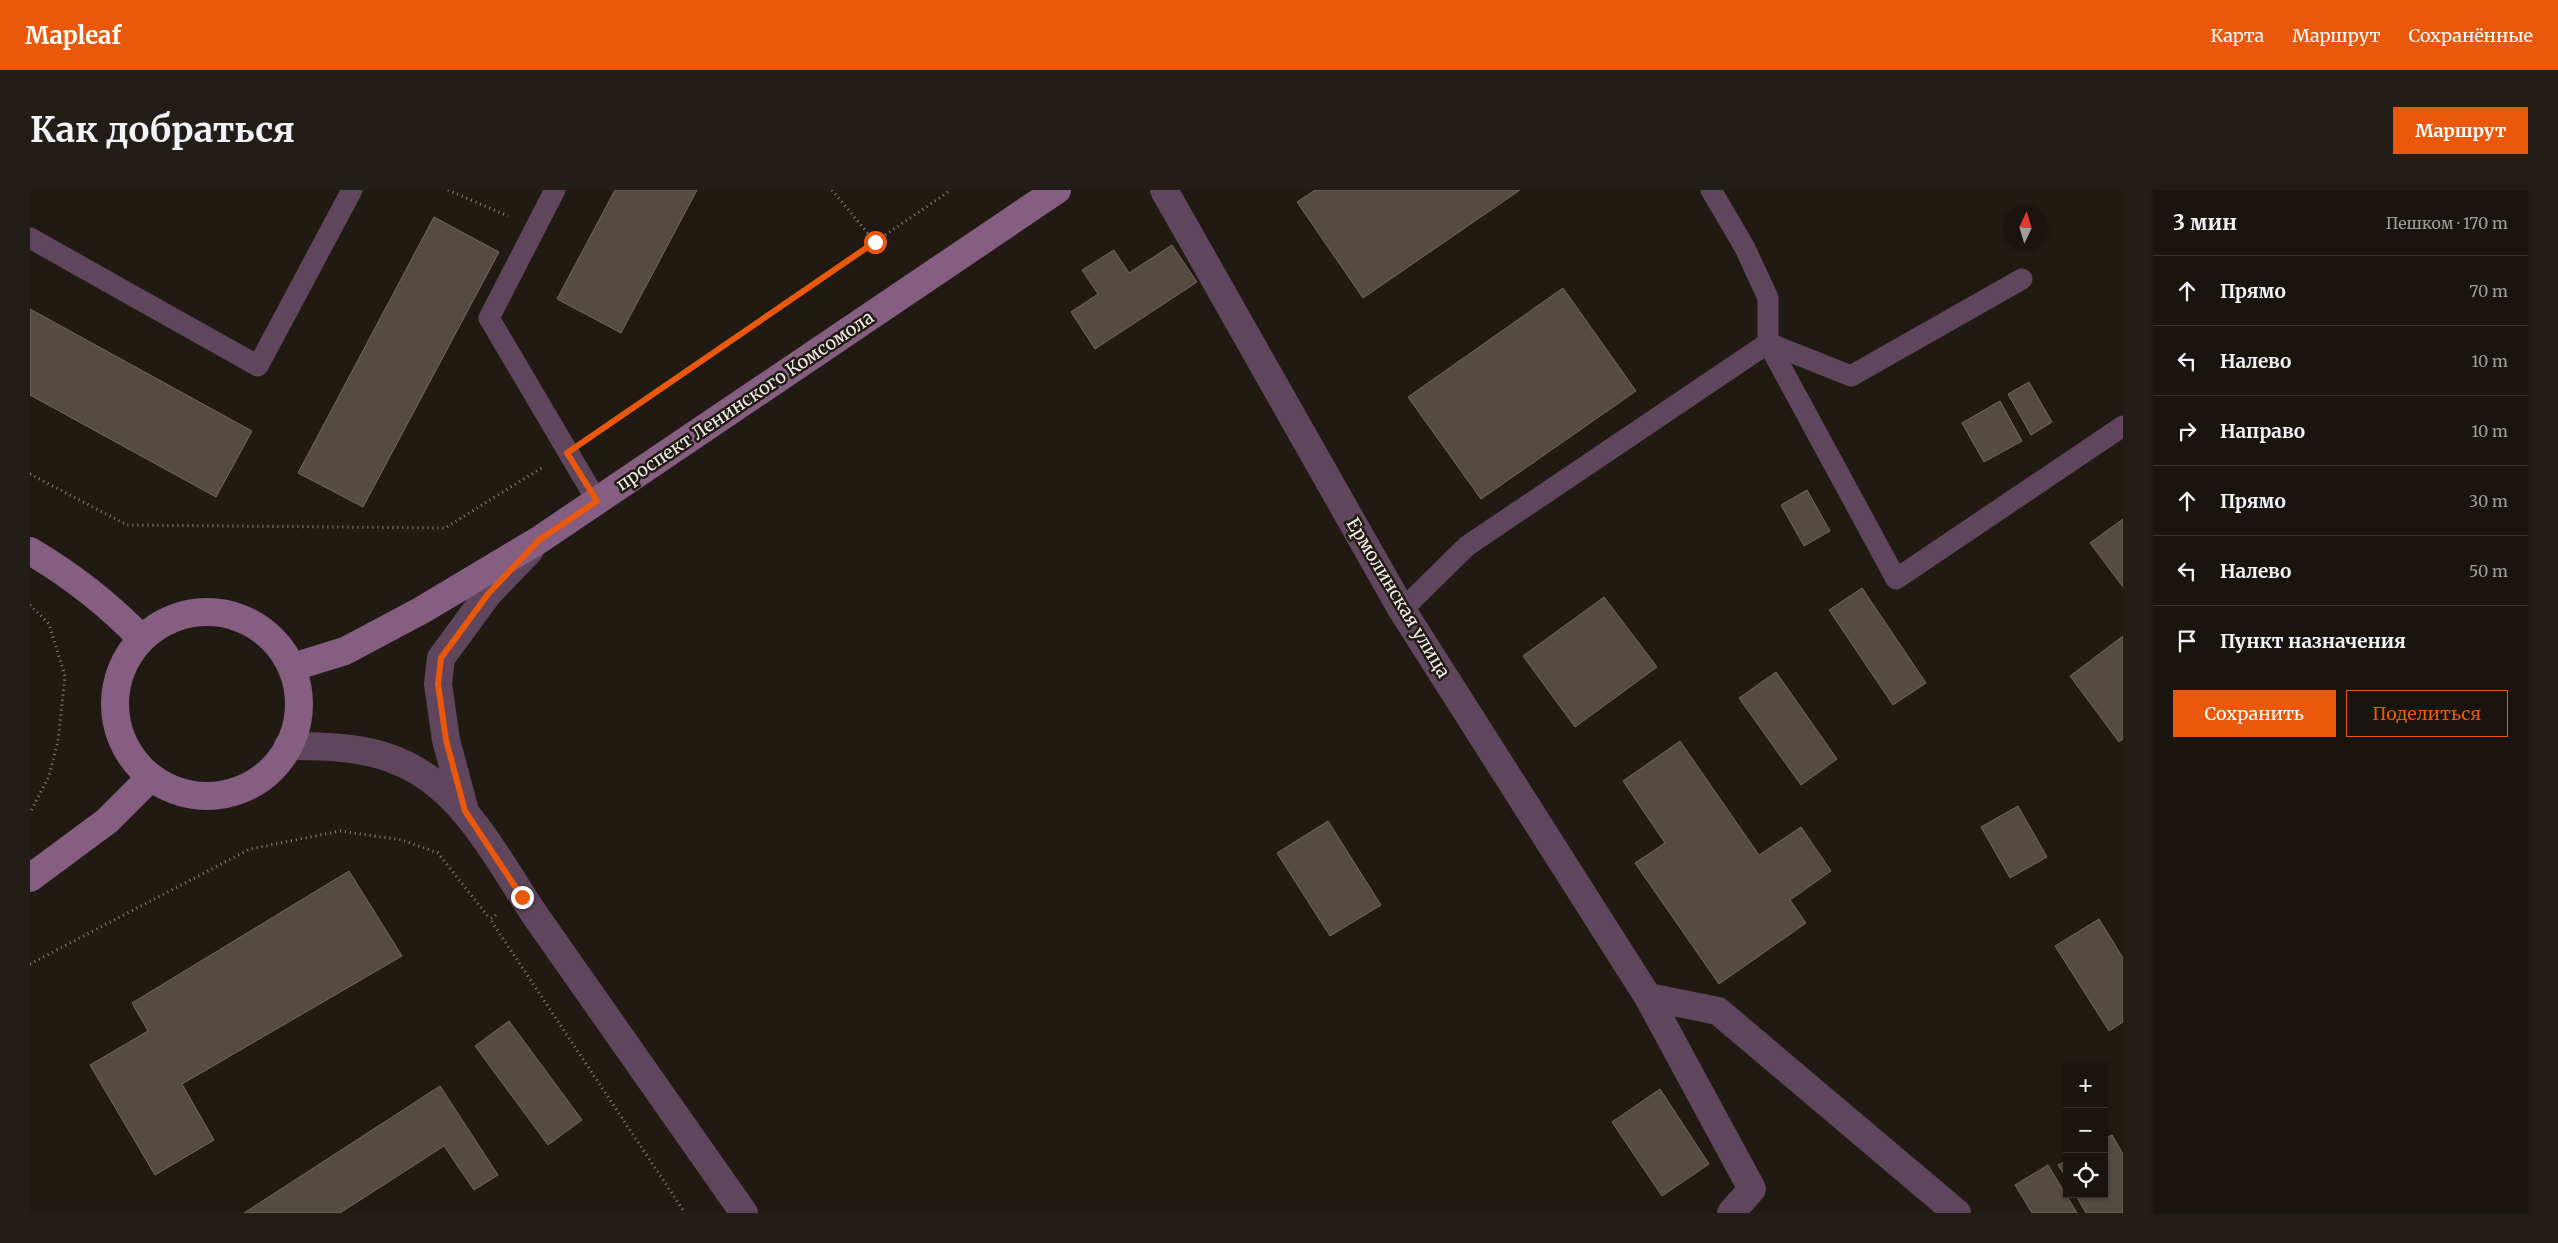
<!DOCTYPE html>
<html lang="ru">
<head>
<meta charset="utf-8">
<style>
  body { margin:0; font-family:Merriweather,serif; background:#221d17; color:#f1f3f6 }
  .controls { position:absolute; right:15px; bottom:15px; display:grid; overflow:hidden; border-radius:0px; box-shadow:0 1px 4px #0004 }
  .controls button { width:45px; height:45px; display:grid; place-items:center; padding:0; border:0; border-bottom:1px solid #37332e; background:#19140e; color:#f1f3f6; font:25px sans-serif }
  .compass { position:absolute; left:1973px; top:15px; width:45px; height:45px; border-radius:50%; background:#19140e; box-shadow:0 1px 4px #0004; rotate:4deg }
  .stop { position:absolute; width:15px; height:15px; margin:-11px; border:4px solid #ea580c; border-radius:50%; background:#fff }
  .stop.end { background:#ea580c; border-color:#fff; box-shadow:0 1px 5px #0008 }
  .list { margin:0; padding:0; list-style:none }
  h2 { display:flex; justify-content:space-between; align-items:center; height:65px; margin:0; padding:0 20px; font-size:21px }
  h2 small { font-size:16px; font-weight:400; color:#9f9e9e }
  .list li { display:grid; grid-template-columns:32px 1fr auto; gap:15px; align-items:center; box-sizing:border-box; height:70px; padding:0 20px; border-top:1px solid #37332e }
  .list b { display:block; font-size:19px; white-space:nowrap }
  .list em { font-size:16px; font-style:normal; color:#9f9e9e }
  .actions { display:flex; gap:10px; padding:15px 20px }
  .actions a { flex:1; padding:11px 0; border:1px solid #ea580c; border-radius:0px; text-align:center; font-size:18px; color:#ea580c }
  .actions .main { background:#ea580c; color:#fff }
  .icon { flex:none; width:28px; height:28px; fill:none; stroke:currentColor; stroke-width:2; stroke-linecap:round; stroke-linejoin:round }
  .map { position:relative; flex:none; width:2093px; height:1023px; overflow:hidden; border-radius:0px }
  header { display:flex; align-items:center; gap:30px; box-sizing:border-box; height:70px; padding:0 25px; background:#ea580c; color:#fff }
  header strong { font-size:24px }
  nav { display:flex; gap:28px; margin-inline-start:auto; font-size:18px }
  .intro { display:flex; align-items:center; justify-content:space-between; box-sizing:border-box; height:120px; padding:0 30px }
  h1 { margin:0; font-size:35px }
  .button { padding:12px 22px; border-radius:0px; background:#ea580c; color:#fff; font-size:18px; font-weight:700 }
  main { display:flex; gap:30px; padding:0 30px }
  aside { flex:1; background:#19140e; border-radius:0px; box-shadow:0 1px 4px #0004 }
  .map>svg:first-child { display:block }
  .building { fill:#544b43; stroke:#71685f }
  .lines { fill:none; stroke-linecap:round; stroke-linejoin:round }
  .path { stroke:#8b857f; stroke-width:3; stroke-dasharray:1 4; stroke-linecap:butt }
  .service { stroke:#5f465c; stroke-width:21 }
  .minor { stroke:#5f465c; stroke-width:28 }
  .tertiary { stroke:#5f465c; stroke-width:28 }
  .secondary { stroke:#855e81; stroke-width:28 }
  .route { stroke:#ea580c; stroke-width:6 }
  .labels { text-anchor:middle; stroke-width:5; stroke-linejoin:round; paint-order:stroke }
  .street-label { font-size:18px; fill:#f2ede8; stroke:#211a13 }
</style>
</head>
<body>
<header>
<strong>Mapleaf</strong>
<nav><a>Карта</a><a>Маршрут</a><a>Сохранённые</a></nav>
</header>
<div class="intro"><h1>Как добраться</h1><a class="button">Маршрут</a></div>
<main>
<div class="map">
<svg width="2093" height="1023" viewBox="0 0 2093 1023">
  <rect width="100%" height="100%" fill="#211a13"/>
  <path class="building" d="M 585,0 L 667,0 L 591,143 L 527,109 Z
    M 1285,0 L 1490,0 L 1333,108 L 1267,12 Z
    M 404,27 L 469,62 L 333,317 L 268,283 Z
    M 1142,55 L 1167,92 L 1065,159 L 1041,122 L 1068,104 L 1052,80 L 1084,60 L 1099,83 Z
    M 1533,98 L 1606,201 L 1451,309 L 1378,207 Z
    M 0,119 L 222,241 L 186,307 L 0,205 Z
    M 1999,192 L 2022,232 L 2001,245 L 1978,204 Z
    M 1970,211 L 1992,251 L 1954,272 L 1932,233 Z
    M 1777,300 L 1800,341 L 1774,356 L 1751,315 Z
    M 2093,329 L 2093,397 L 2060,353 Z
    M 1832,398 L 1896,493 L 1863,515 L 1799,420 Z
    M 1574,407 L 1627,477 L 1545,537 L 1493,466 Z
    M 2093,446 L 2093,549 L 2089,552 L 2040,486 Z
    M 1746,482 L 1807,569 L 1771,595 L 1709,508 Z
    M 1650,551 L 1729,665 L 1771,637 L 1801,681 L 1760,710 L 1776,733 L 1689,794 L 1605,673 L 1635,653 L 1593,591 Z
    M 1988,616 L 2017,667 L 1980,688 L 1951,637 Z
    M 1298,631 L 1351,715 L 1300,746 L 1247,663 Z
    M 319,681 L 372,766 L 152,894 L 184,950 L 125,985 L 60,875 L 118,841 L 102,813 Z
    M 2069,729 L 2093,768 L 2093,832 L 2079,841 L 2025,756 Z
    M 479,831 L 552,930 L 518,955 L 445,856 Z
    M 410,896 L 468,985 L 444,1000 L 414,956 L 310,1023 L 214,1023 Z
    M 1630,899 L 1679,974 L 1632,1006 L 1582,932 Z
    M 2082,945 L 2093,964 L 2093,1023 L 2056,1023 L 2045,1004 L 2074,1004 L 2074,949 Z
    M 2037,970 L 2037,989 L 2028,975 Z
    M 2018,975 L 2047,1023 L 2002,1023 L 1985,995 Z"/>
  <g class="lines">
    <path class="path" d="M 418,0 L 478,26
      M 802,0 L 845,52
      M 562,245 L 921,0
      M 0,284 L 97,335 L 415,338 L 513,277
      M 0,415 L 19,434 L 35,486 L 28,551 L 19,586 L 0,623
      M 466,725 L 460,729 L 655,1023
      M 0,774 L 220,659 L 310,641 L 372,650 L 408,663 L 460,729"/>
    <path class="service" d="M 525,0 L 459,128 L 567,311
      M 0,48 L 228,176 L 322,0
      M 1992,89 L 1821,186 L 1738,153 L 1866,389 L 2093,236
      M 1372,420 L 1437,356 L 1738,153 L 1738,108 L 1715,58 L 1681,0"/>
    <path class="minor" d="M 1134,0 L 1372,420 L 1618,807 L 1722,999 L 1701,1023
      M 1618,807 L 1688,821 L 1927,1023"/>
    <path class="tertiary" d="M 258,556 C 304,556 349,557 389,582 C 442,614 473,679 507,728 C 576,826 645,925 714,1023
      M 435,621 L 416,550 L 408,494 L 411,468 L 458,404 L 500,360"/>
    <path class="secondary" d="M 0,361 C 41,385 78,414 111,448
      M85 514a92 92 0 1 1 184 0a92 92 0 1 1-184 0Z
      M 263,477 L 315,461 L 392,420 L 509,350 L 1027,0
      M 0,688 L 77,631 L 120,588"/>
  </g>
  <g class="lines">
    <path class="route" d="M 492,707 L 435,621 L 416,550 L 408,494 L 411,468 L 458,404 L 509,350 L 567,311 L 537,263 L 845,52"/>
  </g>
  <g class="labels">
    <g class="street-label">
      <text transform="translate(715 211) rotate(-34)" y="6">проспект Ленинского Комсомола</text>
      <text transform="translate(1368 408) rotate(59)" y="6">Ермолинская улица</text>
    </g>
  </g>
</svg>
<div class="controls">
<button>+</button>
<button>−</button>
<button><svg class="icon" aria-label="locate" viewBox="0 0 24 24"><circle cx="12" cy="12" r="6"/><path d="M12 2v4M12 18v4M2 12h4M18 12h4"/></svg></button>
</div>
<svg class="compass" viewBox="-18 -18 36 36"><path d="M0-13l5 13h-10z" fill="#e53935"/><path d="M0 13l5-13h-10z" fill="#9f9e9e"/></svg>
<div class="stop" style="left:845px;top:52px"></div>
<div class="stop end" style="left:492px;top:707px"></div>
</div>
<aside>
<h2>3 мин<small>Пешком · 170 m</small></h2>
<ul class="list">
<li><svg class="icon" aria-label="ahead" viewBox="0 0 24 24"><path d="M12 20V5M6 11l6-6 6 6"/></svg><div><b>Прямо</b></div><em>70 m</em></li>
<li><svg class="icon" aria-label="left" viewBox="0 0 24 24"><path d="M17 20v-9H6M10 6l-5 5 5 5"/></svg><div><b>Налево</b></div><em>10 m</em></li>
<li><svg class="icon" aria-label="right" viewBox="0 0 24 24"><path d="M7 20v-9h11M14 6l5 5-5 5"/></svg><div><b>Направо</b></div><em>10 m</em></li>
<li><svg class="icon" aria-label="ahead" viewBox="0 0 24 24"><path d="M12 20V5M6 11l6-6 6 6"/></svg><div><b>Прямо</b></div><em>30 m</em></li>
<li><svg class="icon" aria-label="left" viewBox="0 0 24 24"><path d="M17 20v-9H6M10 6l-5 5 5 5"/></svg><div><b>Налево</b></div><em>50 m</em></li>
<li><svg class="icon" aria-label="arrive" viewBox="0 0 24 24"><path d="M6 21V4h12l-3 4 3 4H6"/></svg><div><b>Пункт назначения</b></div></li>
</ul>
<div class="actions"><a class="main">Сохранить</a><a>Поделиться</a></div>
</aside>
</main>
</body>
</html>
